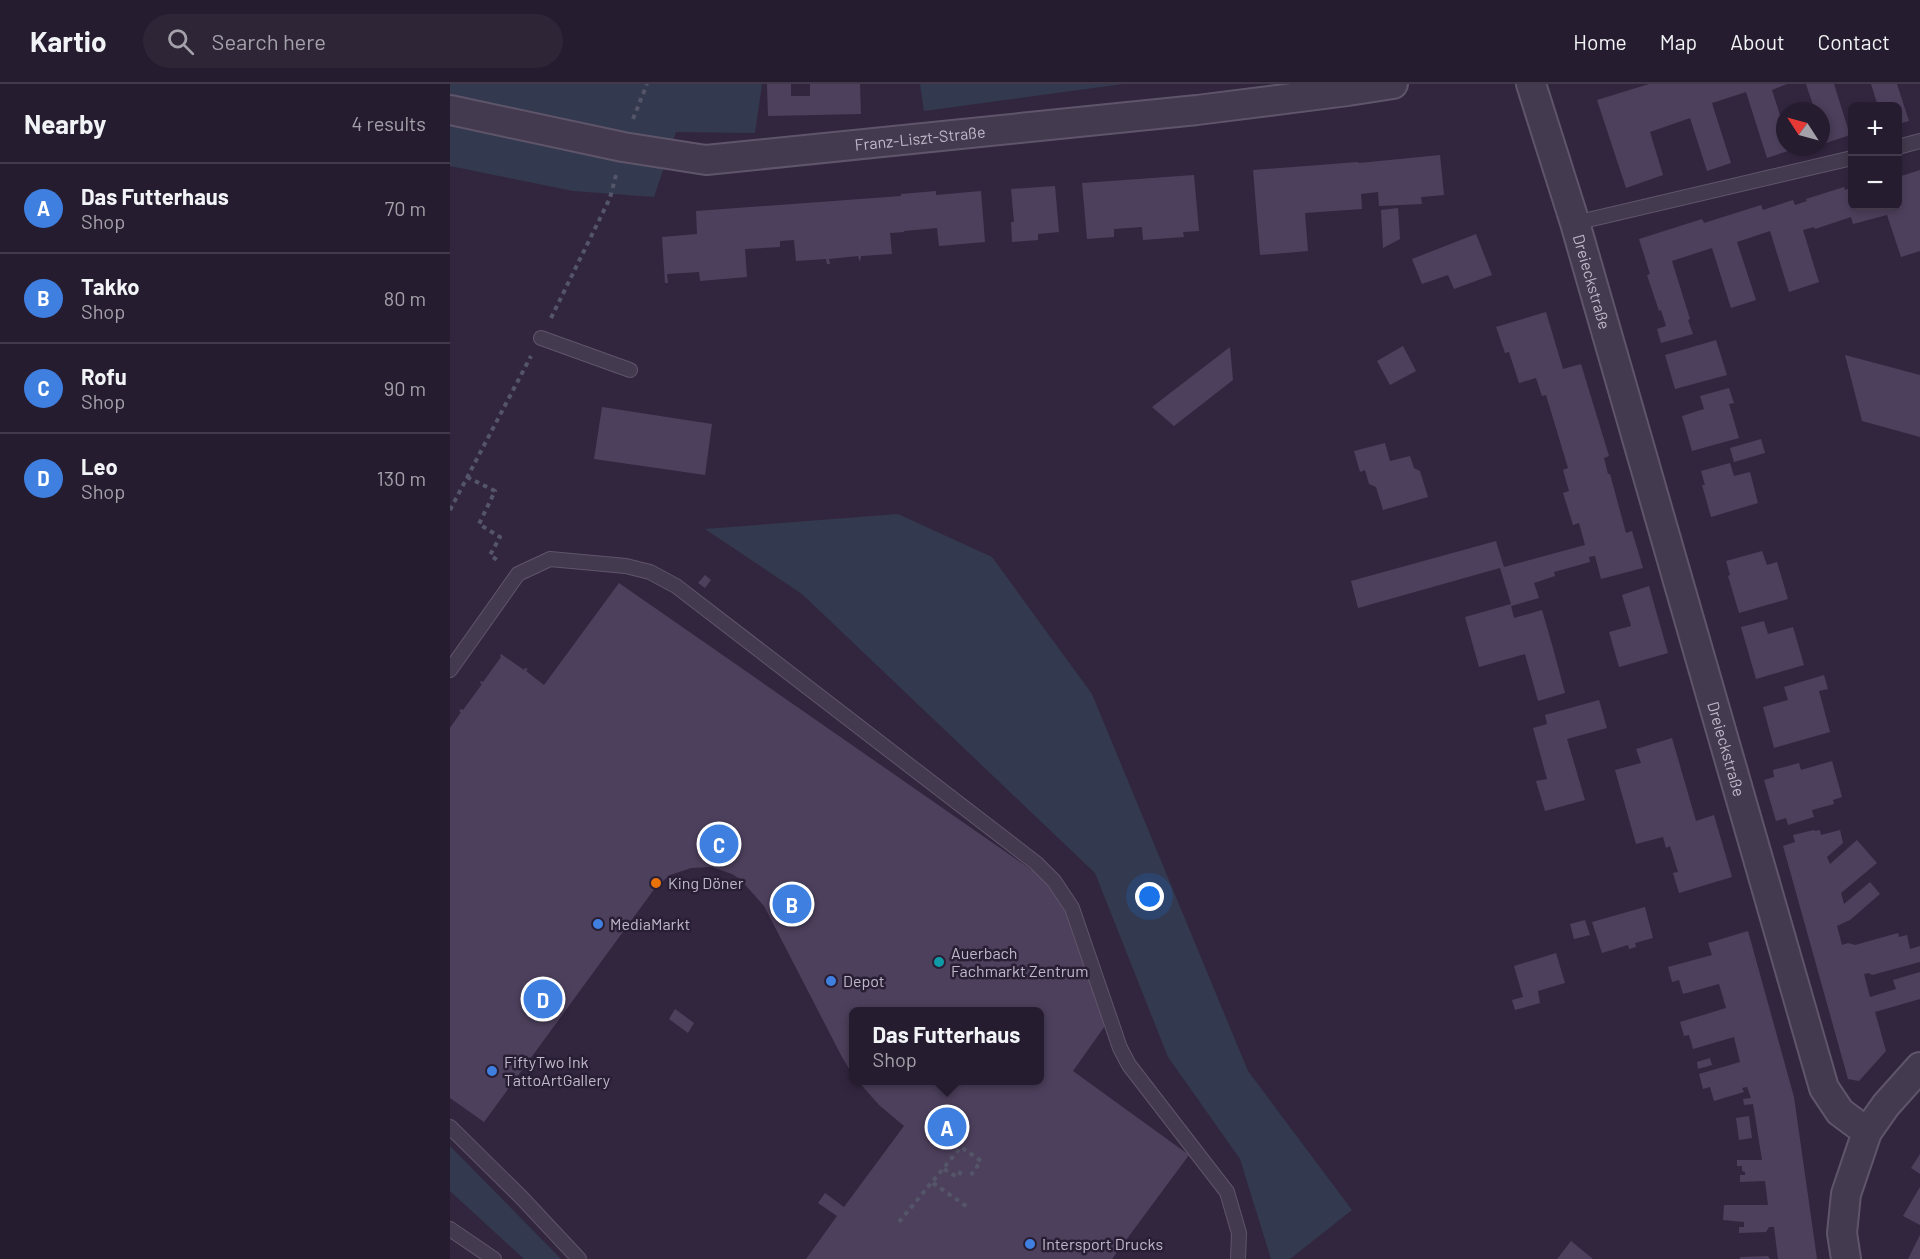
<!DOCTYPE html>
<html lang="en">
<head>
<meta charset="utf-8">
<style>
  body { margin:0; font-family:Barlow,sans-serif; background:#2e2537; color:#f1f3f6 }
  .controls { position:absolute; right:18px; top:18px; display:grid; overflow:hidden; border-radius:9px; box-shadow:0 3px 9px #0003 }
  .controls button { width:54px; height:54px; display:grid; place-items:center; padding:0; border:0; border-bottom:2px solid #423a4b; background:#261c2f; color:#f1f3f6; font:30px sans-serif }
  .compass { position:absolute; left:1326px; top:18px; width:54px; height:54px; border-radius:50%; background:#261c2f; box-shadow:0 3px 9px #0003; rotate:306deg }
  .you { position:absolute; left:700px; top:813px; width:21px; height:21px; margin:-15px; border:4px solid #fff; border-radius:50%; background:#1a73e8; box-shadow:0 0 0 9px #1a73e833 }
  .badge { display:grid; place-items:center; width:39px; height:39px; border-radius:50%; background:#d93025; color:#fff; font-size:20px; font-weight:700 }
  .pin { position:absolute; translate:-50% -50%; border:3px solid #fff; box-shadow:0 2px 6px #0006 }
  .popup { position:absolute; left:399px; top:923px; width:195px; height:78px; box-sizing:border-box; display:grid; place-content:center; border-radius:9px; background:#261c2f; filter:drop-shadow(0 2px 4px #0005); font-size:20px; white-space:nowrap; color:#a4a1aa }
  .popup b { font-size:22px; color:#f1f3f6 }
  .popup::after { content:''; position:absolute; left:50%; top:100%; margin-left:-12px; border:12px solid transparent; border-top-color:#261c2f }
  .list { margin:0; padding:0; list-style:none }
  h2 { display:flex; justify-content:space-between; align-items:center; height:78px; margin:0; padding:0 24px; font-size:26px }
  h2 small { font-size:20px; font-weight:400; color:#a4a1aa }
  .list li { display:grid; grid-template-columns:39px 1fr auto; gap:18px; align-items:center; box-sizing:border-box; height:90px; padding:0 24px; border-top:2px solid #423a4b }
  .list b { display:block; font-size:22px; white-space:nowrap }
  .list p { margin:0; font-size:20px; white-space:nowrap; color:#a4a1aa }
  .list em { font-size:20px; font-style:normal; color:#a4a1aa }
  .icon { flex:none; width:33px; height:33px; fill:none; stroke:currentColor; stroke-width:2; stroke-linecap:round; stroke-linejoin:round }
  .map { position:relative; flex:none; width:1470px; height:1175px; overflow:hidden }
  header { display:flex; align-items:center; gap:36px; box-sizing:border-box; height:84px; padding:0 30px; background:#261c2f; border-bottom:2px solid #423a4b }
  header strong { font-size:28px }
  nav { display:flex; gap:33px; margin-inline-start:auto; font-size:21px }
  .search { width:420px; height:54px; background:#2e2537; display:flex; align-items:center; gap:15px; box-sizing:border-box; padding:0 21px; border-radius:33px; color:#a4a1aa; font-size:22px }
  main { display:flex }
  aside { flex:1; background:#261c2f }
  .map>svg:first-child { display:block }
  .green { fill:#33394e }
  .building { fill:#4d405d }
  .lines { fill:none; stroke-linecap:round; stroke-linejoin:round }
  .lane-casing { stroke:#5f556a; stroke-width:16 }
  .street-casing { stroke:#5f556a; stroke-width:32 }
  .path { stroke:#55556a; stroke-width:4; stroke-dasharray:4.5 4.5; stroke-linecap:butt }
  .lane { stroke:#443a4f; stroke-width:14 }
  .street { stroke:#443a4f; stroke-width:28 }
  .food-dot { fill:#e8710a; stroke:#291f35; stroke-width:2 }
  .shop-dot { fill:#3f7fe0; stroke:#291f35; stroke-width:2 }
  .culture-dot { fill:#0f9aa8; stroke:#291f35; stroke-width:2 }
  .labels { text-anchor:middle; stroke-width:5; stroke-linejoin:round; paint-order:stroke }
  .street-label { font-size:16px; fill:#c0b7ca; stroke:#291f35 }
  .poi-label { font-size:16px; fill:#c0b7ca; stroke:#291f35; text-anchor:start }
</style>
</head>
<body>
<header>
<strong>Kartio</strong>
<div class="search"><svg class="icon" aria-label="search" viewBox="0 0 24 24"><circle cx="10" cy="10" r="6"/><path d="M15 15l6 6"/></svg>Search here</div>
<nav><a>Home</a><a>Map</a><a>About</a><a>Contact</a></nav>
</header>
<main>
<aside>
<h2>Nearby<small>4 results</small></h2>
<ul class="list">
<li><span class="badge" style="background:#3f7fe0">A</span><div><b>Das Futterhaus</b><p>Shop</p></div><em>70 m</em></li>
<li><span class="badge" style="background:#3f7fe0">B</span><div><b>Takko</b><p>Shop</p></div><em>80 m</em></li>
<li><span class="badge" style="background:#3f7fe0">C</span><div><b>Rofu</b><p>Shop</p></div><em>90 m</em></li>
<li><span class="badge" style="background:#3f7fe0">D</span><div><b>Leo</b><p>Shop</p></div><em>130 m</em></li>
</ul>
</aside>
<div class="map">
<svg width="1470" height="1175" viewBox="0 0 1470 1175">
  <rect width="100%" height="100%" fill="#32263f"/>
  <path class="green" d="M 0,0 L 312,0 L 305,49 L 226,48 L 204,113 L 123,107 L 0,82 Z
    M 470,0 L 673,0 L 474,27 Z
    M 448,430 L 542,473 L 642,610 L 798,987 L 902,1126 L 840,1175 L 821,1175 L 790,1075 L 718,973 L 645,789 L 352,510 L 255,445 Z
    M 0,1062 L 111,1175 L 74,1175 L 0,1107 Z"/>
  <path class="building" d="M 317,0 L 341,0 L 341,12 L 360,12 L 360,0 L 410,0 L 411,30 L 318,32 Z
    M 1199,0 L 1337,0 L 1322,6 L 1335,47 L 1335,63 L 1340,63 L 1341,66 L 1317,74 L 1296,8 L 1262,19 L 1281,79 L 1257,87 L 1240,34 L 1200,48 L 1213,91 L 1176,104 L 1147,16 Z
    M 1356,0 L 1384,0 L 1400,51 L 1376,59 L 1371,44 L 1371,27 L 1365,27 Z
    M 1421,0 L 1447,0 L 1459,37 L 1448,40 L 1448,22 L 1428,22 Z
    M 990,71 L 994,111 L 971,113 L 972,120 L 929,122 L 928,108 L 911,110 L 912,125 L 855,129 L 858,167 L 810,171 L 803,86 L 908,78 L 909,79 Z
    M 1470,86 L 1470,167 L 1451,173 L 1437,131 L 1403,140 L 1401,133 L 1365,145 L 1364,143 L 1353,146 L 1369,198 L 1339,208 L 1320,147 L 1287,158 L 1306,216 L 1281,224 L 1262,164 L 1222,177 L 1240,235 L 1238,236 L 1243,250 L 1211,259 L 1207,245 L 1216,242 L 1211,226 L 1209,227 L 1197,191 L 1200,190 L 1189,155 L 1252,135 L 1254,139 L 1311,121 L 1313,126 L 1343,116 L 1345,121 L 1357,117 L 1356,115 L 1394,103 L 1395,106 L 1402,103 L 1402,122 L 1448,122 L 1448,93 Z
    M 744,91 L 749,147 L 733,148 L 734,153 L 693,156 L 692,143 L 664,145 L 664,153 L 637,155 L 632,99 Z
    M 605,102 L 609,148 L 588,150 L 588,156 L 562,158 L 561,138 L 564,138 L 561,105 Z
    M 486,107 L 486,111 L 531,107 L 535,158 L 489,162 L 487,144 L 454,147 L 454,148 L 440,149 L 442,170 L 411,172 L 410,178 L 408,172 L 379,175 L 380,180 L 377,180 L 376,175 L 346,177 L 344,156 L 330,157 L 330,163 L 295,165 L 297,193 L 250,197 L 249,188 L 217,190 L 218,199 L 215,199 L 212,153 L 247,150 L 246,127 L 451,112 L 451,110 Z
    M 948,124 L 950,155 L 933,164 L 931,126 Z
    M 1026,150 L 1042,191 L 1004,205 L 998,191 L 972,200 L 962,175 Z
    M 1096,228 L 1113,285 L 1131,280 L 1159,372 L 1154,374 L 1158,390 L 1160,390 L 1176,449 L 1182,447 L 1193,484 L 1151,495 L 1145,472 L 1139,473 L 1140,478 L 1104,488 L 1105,492 L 1084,499 L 1089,514 L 1061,522 L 1064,534 L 1092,526 L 1103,564 L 1115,609 L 1088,617 L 1075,570 L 1029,583 L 1015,533 L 1061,520 L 1050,484 L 908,524 L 901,497 L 1046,457 L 1054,483 L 1135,461 L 1129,439 L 1123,441 L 1113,409 L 1119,407 L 1113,386 L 1118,384 L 1096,311 L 1092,312 L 1086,294 L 1069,299 L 1059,268 L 1055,269 L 1046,243 Z
    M 1266,256 L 1277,291 L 1225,305 L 1215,271 Z
    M 953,262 L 966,287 L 940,301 L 927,277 Z
    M 780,263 L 783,296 L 724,342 L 702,323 Z
    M 1395,271 L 1470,291 L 1470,353 L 1412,337 Z
    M 1279,304 L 1284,319 L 1279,320 L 1289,354 L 1242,367 L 1232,332 L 1254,325 L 1250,312 Z
    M 152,323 L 262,340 L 255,391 L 144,375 Z
    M 1311,355 L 1315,369 L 1284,378 L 1280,364 Z
    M 935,359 L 940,377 L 960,372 L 964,384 L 970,387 L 978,413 L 933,426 L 926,403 L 919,400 L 915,386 L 910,388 L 904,367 Z
    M 1280,379 L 1284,392 L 1300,388 L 1308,419 L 1261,433 L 1252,401 L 1255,401 L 1251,387 Z
    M 1312,467 L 1317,481 L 1327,478 L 1338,515 L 1289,529 L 1278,492 L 1280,491 L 1276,477 Z
    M 255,491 L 261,496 L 255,504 L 248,499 Z
    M 169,499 L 599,798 L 616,825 L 657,939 L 623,987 L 739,1071 L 662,1175 L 356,1175 L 387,1132 L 368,1119 L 375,1109 L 394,1123 L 454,1042 L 429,1021 L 407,996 L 590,996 L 590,928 L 404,927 L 404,993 L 392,973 L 314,822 L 290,795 L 282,790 L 262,783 L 241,784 L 220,791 L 205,804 L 34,1038 L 0,1014 L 0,644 L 11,628 L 9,627 L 11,625 L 13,626 L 32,600 L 30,599 L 31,597 L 33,598 L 51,573 L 50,572 L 51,570 L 74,586 L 75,584 L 78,585 L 76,587 L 94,601 Z
    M 1199,502 L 1218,569 L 1169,583 L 1159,548 L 1181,542 L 1172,511 Z
    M 1314,537 L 1318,550 L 1343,543 L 1354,581 L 1306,595 L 1291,543 Z
    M 1374,591 L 1378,605 L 1369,607 L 1380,648 L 1324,664 L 1313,623 L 1338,616 L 1334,603 Z
    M 1149,616 L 1157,644 L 1117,655 L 1135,716 L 1095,727 L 1086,697 L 1097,695 L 1083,644 L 1097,640 L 1095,631 Z
    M 1222,654 L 1246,737 L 1264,731 L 1282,793 L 1229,809 L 1223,789 L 1228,788 L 1220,762 L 1216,764 L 1213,753 L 1186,760 L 1165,686 L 1191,679 L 1186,665 Z
    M 1382,677 L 1392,713 L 1383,716 L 1384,720 L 1362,726 L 1364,733 L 1338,741 L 1336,734 L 1326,737 L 1314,696 L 1324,693 L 1323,686 L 1349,679 L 1351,686 Z
    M 1364,746 L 1365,747 L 1370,746 L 1371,751 L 1390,746 L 1393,759 L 1377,773 L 1380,780 L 1407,756 L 1427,779 L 1391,809 L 1394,820 L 1420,798 L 1430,810 L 1400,836 L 1387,842 L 1392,861 L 1398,859 L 1405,861 L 1448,849 L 1449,853 L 1457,851 L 1460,865 L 1470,862 L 1470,878 L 1422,891 L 1419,889 L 1414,890 L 1420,913 L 1446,905 L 1443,896 L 1470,888 L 1470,915 L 1425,928 L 1436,967 L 1409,997 L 1398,995 L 1333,762 L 1345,758 L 1343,751 Z
    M 1195,823 L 1203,854 L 1185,859 L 1186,863 L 1179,865 L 1178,861 L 1152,869 L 1142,838 Z
    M 1135,836 L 1140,851 L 1124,855 L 1120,840 Z
    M 1298,847 L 1344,1013 L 1367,1175 L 1328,1175 L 1324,1143 L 1319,1143 L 1316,1148 L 1289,1149 L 1289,1143 L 1294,1143 L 1294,1138 L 1273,1136 L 1274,1121 L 1318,1121 L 1315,1097 L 1290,1098 L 1290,1091 L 1295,1091 L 1295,1088 L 1292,1087 L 1292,1082 L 1287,1082 L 1287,1076 L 1312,1076 L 1303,1020 L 1294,1021 L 1293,1015 L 1301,1014 L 1297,1003 L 1292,1004 L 1294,1008 L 1264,1017 L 1260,1003 L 1253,1005 L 1249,990 L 1290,978 L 1284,953 L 1243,965 L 1239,951 L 1234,952 L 1230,938 L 1276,924 L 1269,900 L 1233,910 L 1229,896 L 1222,898 L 1218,883 L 1262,871 L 1258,859 Z
    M 1106,869 L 1115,899 L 1088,907 L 1090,919 L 1065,926 L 1062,916 L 1073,913 L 1064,882 Z
    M 225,925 L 244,939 L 238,949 L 219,935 Z
    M 1260,974 L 1262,981 L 1248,985 L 1247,978 Z
    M 1299,1032 L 1302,1054 L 1289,1056 L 1286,1034 Z
    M 1470,1070 L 1470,1090 L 1461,1084 Z
    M 1470,1103 L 1470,1141 L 1453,1132 Z
    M 1470,1151 L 1470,1175 L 1458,1175 Z
    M 1121,1157 L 1143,1175 L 1107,1175 Z
    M 1318,1172 L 1320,1175 L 1290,1175 L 1290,1173 Z"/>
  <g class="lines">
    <defs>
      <path id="lane" d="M 1448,63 L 1470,57
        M 1125,139 L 1402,74
        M 91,254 L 180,286
        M 0,586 L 68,490 L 100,475 L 176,482 L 200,488 L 226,502 L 586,779 L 604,797 L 622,824 L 670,964 L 679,981 L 777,1108 L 789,1149 L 788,1175
        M 0,1043 L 71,1113 L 129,1175
        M 0,1145 L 44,1175"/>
      <g id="street">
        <path id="s1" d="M 1081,0 L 1125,139 L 1374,1004 L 1390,1028 L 1417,1048 L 1396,1110 L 1392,1149 L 1396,1175"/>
        <path id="s2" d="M 0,26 L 173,63 L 256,76 L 747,26 L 898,7 L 943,0"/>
        <path d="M 1417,1048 L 1436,1021 L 1470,983"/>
      </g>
    </defs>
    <use href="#lane" class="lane-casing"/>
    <use href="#street" class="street-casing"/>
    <path class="path" d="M 183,35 L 197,0
      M 101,234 L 160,114 L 166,91
      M 17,393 L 45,407 L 29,440 L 50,453 L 40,471 L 50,478
      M 0,426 L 81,272
      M 494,1085 L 507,1093 L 513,1085
      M 483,1099 L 519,1124
      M 449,1138 L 511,1063 L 531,1077 L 521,1091"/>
    <use href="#lane" class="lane"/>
    <use href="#street" class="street"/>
  </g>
  <circle class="food-dot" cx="206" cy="799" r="6"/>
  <g class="shop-dot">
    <circle cx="148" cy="840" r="6"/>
    <circle cx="381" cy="897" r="6"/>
    <circle cx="42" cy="987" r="6"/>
    <circle cx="580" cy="1160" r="6"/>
  </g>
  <circle class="culture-dot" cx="489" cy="878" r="6"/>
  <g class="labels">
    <g class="street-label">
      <text dy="6" stroke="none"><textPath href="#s2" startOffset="476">Franz-Liszt-Straße</textPath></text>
      <text dy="6" stroke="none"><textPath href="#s1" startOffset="207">Dreieckstraße</textPath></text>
      <text dy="6" stroke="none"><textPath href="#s1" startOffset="693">Dreieckstraße</textPath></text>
    </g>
    <g class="poi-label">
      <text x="218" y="805">King Döner</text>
      <text x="160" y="846">MediaMarkt</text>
      <text x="501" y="875">Auerbach<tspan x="501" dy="18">Fachmarkt Zentrum</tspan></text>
      <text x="393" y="903">Depot</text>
      <text x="54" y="984">FiftyTwo Ink<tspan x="54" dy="18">TattoArtGallery</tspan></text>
      <text x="592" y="1166">Intersport Drucks</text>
    </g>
  </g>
</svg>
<div class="controls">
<button>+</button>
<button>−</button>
</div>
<svg class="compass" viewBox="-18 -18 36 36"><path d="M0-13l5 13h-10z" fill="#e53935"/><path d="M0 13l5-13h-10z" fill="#a4a1aa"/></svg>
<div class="you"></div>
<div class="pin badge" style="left:497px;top:1043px;background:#3f7fe0">A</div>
<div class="popup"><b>Das Futterhaus</b>Shop</div>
<div class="pin badge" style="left:342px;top:820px;background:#3f7fe0">B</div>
<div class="pin badge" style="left:269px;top:760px;background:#3f7fe0">C</div>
<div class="pin badge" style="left:93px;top:915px;background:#3f7fe0">D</div>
</div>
</main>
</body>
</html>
